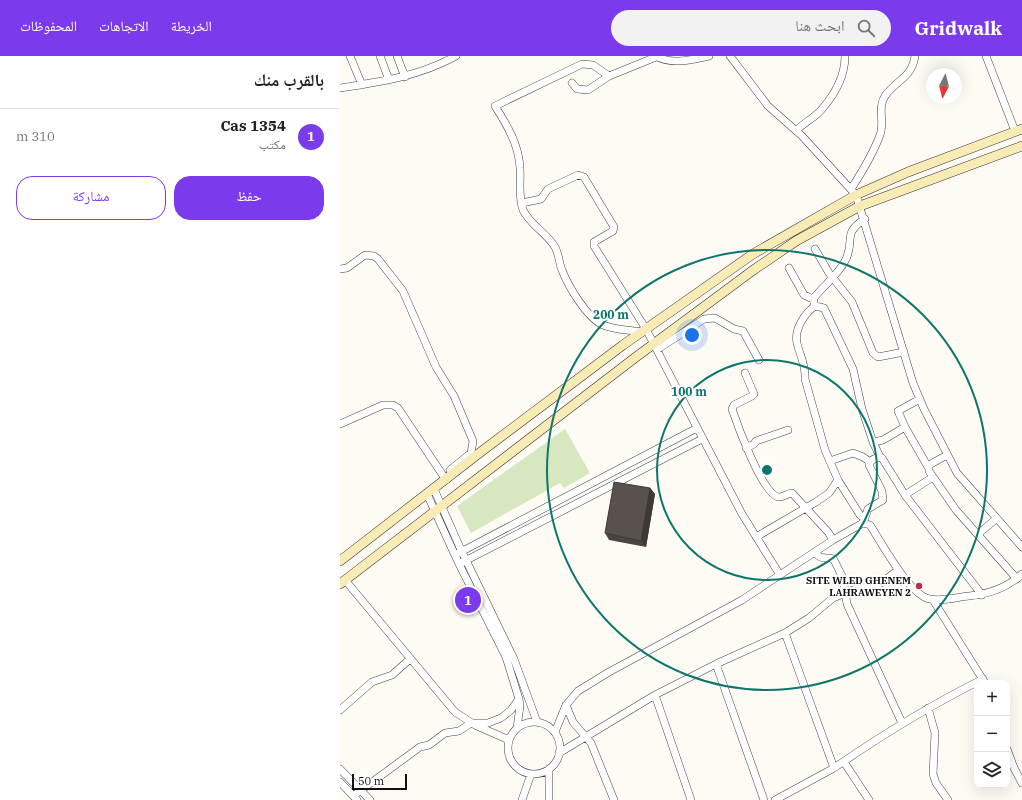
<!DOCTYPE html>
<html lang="ar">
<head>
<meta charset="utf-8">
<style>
  body { margin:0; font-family:"IBM Plex Serif","Noto Naskh Arabic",serif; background:#f2f2f2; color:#222; direction:rtl }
  .controls { position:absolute; right:12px; bottom:12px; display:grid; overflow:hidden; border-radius:8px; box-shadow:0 4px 16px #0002 }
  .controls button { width:36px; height:36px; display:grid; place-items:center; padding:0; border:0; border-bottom:1px solid #e0e0e0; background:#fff; color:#222; font:20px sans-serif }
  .compass { position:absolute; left:586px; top:12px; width:36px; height:36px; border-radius:50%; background:#fff; box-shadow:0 4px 16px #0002; rotate:187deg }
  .scale { position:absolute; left:12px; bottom:10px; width:55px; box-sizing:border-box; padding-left:4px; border:2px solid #101010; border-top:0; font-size:11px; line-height:14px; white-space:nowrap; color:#101010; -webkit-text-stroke:3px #fff; paint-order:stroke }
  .you { position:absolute; left:352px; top:279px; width:14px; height:14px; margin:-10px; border:3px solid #fff; border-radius:50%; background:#1a73e8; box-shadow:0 0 0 6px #1a73e833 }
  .badge { display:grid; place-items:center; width:26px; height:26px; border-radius:50%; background:#7c3aed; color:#fff; font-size:13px; font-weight:700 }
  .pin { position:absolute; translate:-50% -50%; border:2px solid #fff; box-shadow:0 1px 4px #0006 }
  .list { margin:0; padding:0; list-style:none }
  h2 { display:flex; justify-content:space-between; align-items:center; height:52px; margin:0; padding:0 16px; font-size:17px }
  h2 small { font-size:13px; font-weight:400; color:#767676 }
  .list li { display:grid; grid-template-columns:26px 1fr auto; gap:12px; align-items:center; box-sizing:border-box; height:56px; padding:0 16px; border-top:1px solid #e0e0e0 }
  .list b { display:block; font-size:15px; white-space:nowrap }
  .list p { margin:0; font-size:13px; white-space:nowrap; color:#767676 }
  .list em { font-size:13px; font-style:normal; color:#767676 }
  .actions { display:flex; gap:8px; padding:12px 16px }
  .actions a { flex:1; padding:9px 0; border:1px solid #7c3aed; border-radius:16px; text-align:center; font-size:14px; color:#7c3aed }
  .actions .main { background:#7c3aed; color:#fff }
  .icon { flex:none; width:22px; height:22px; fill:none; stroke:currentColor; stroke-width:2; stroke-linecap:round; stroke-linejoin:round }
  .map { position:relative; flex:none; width:682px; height:744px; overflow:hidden; direction:ltr }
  header { display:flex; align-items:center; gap:24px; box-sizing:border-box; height:56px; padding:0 20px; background:#7c3aed; color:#fff }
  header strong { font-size:19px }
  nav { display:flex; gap:22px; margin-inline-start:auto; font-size:14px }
  .search { width:280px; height:36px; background:#f2f2f2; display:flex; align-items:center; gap:10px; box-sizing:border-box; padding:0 14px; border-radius:22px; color:#767676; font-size:15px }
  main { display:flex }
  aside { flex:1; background:#fff }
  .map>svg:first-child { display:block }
  .green { fill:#d7e7c0 }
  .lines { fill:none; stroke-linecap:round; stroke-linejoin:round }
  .street-casing { stroke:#434343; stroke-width:8 }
  .secondary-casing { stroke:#323232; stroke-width:10 }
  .street { stroke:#fff; stroke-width:7 }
  .secondary { stroke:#f8ebb5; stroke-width:9 }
  .wall { fill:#4c4642 }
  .shaded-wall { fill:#3e3936 }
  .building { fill:#58514d; stroke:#3e3936 }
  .ring { fill:none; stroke:#0f766e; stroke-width:2 }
  .poi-dot { fill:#b63345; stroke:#fff; stroke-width:1.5 }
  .labels { text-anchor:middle; stroke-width:4; stroke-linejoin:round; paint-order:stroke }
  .poi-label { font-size:10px; font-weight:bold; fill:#101010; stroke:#fff; text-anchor:end }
  .centre { fill:#0f766e; stroke:#fff; stroke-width:2 }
  .ring-label { font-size:12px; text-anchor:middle; font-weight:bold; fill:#0f766e; stroke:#fff; stroke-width:4; stroke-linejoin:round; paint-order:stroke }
</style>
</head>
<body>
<header>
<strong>Gridwalk</strong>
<div class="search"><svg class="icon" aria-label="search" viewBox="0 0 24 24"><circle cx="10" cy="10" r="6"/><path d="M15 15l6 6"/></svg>ابحث هنا</div>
<nav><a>الخريطة</a><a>الاتجاهات</a><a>المحفوظات</a></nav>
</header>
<main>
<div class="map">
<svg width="682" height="744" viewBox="0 0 682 744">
  <rect width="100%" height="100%" fill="#fefbf4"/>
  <path class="green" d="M 225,373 L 250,417 L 224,432 L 220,427 L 131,477 L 117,450 Z"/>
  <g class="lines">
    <defs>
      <path id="street" d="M 10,0 L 22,29
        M 40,0 L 49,24
        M 57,0 L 65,21
        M 315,0 C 332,9 350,4 369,0
        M 390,0 L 428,50 L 462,80 L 516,139 L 573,327 L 584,353 L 617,417 L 682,491
        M 646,0 L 675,75
        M 269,20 L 253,9 L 242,8 L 155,50 C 167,69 179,89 180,112 C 181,126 178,140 183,154 C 190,169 207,177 215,191 C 219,198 219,207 222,214 C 228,230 247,262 263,269 C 275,274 290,274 302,276
        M 232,27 L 237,33 L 248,34 L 269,20 L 316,1
        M 0,32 C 40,26 80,20 116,0
        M 456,75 C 464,66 475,62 482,53 C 495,38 505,19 505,0
        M 511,133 C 522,116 533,98 540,79 C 545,67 537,52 545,40 C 556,24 572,22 575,0
        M 182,147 L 201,143 L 208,133 L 238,119 L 244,121 L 274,171 L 273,175 L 254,186 L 254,190 L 306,273 L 402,458 L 440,519
        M 475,193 L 489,217 L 512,246 L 533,297 L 538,301 L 564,296
        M 449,212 L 464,239 L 473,243 L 475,250 L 484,252 L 513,313 L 522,353 L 533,386
        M 0,213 L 7,212 L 25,199 L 34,200 L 38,203 L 63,235 L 96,311 L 114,340 L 133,385 L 131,397 L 110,414
        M 473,243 C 483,230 498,219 505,205 C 516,185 501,178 525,163
        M 475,250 C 465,257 454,273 457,287 C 460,300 466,309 465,323 L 485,394 L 498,424 L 520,459 L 524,462
        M 318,293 L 364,263 L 375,262 L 394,273 L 403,275 L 419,304
        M 405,317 L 414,338 L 412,340 L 394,349 L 392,353 C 397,368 422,437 438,441 C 443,442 447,437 452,437 L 488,476 L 493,484
        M 0,368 L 43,349 L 53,349 L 58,352 L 106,424
        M 565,371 L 558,355 L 580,343
        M 406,392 L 414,388 L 416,385 L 448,374
        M 607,399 L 589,409 L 589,415 L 616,454 L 677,523
        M 540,401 L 533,386 L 543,384 L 565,371 L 588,411
        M 490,405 L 513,397 L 523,401 L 530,406
        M 94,433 L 122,496 L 174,603 L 197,666
        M 87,438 L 119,508 L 166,601 L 179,643 L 180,650 L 177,672
        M 565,439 L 593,421
        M 523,467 L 528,453 L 543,444 L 542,435 L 529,409 C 530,404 537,400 542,402 L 565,439 L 642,539
        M 638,478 L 656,463
        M 416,481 L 476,446 L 489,437 L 498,424
        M 475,496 C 480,503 483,502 491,502 L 494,504 L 503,522 L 507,548 L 562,667
        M 115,499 L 357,372
        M 119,508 L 362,383
        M 5,524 L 115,656 L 135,669 L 169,684
        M 593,544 L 645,627
        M 376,608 L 424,744
        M 315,639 L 351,744
        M 226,649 L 233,666 L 251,687 L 274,744
        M 588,652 L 595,677 L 593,718 L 596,727 L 608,744
        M 0,654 L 32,626 L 52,619 L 70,603
        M168 692a26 26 0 1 1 52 0a26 26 0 1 1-52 0Z
        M 215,676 L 226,649 L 238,635 L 269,616 L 402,544 L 493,484 L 523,467 L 530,469 C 541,486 570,540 590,543 C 602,546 617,541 629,540 C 648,538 668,531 682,518
        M 667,693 L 674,712 L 682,727
        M 219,697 L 315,639 L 376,608 L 445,577 L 469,562 L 493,542 L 518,532 L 532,531 L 541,527 L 558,514
        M 504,706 L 529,744
        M 494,712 C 542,679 591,649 643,623
        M 0,713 L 30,744
        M 0,726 L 17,744
        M 13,740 L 80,691 L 89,689 L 105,677 L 119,675 L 131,667 L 148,667 L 161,662 L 171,654 L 179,643
        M 182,744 L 191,718
        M 209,744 L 209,713
        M 435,744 L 494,712 L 445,577"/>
      <path id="secondary" d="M 0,505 L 138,398 L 283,289 L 413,198 L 516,139 L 568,116 L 682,73
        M 0,528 L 296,301 L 412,215 L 456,185 L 520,150 L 682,90"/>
    </defs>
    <use href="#street" class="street-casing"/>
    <use href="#secondary" class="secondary-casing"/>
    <use href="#street" class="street"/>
    <use href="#secondary" class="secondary"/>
  </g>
  <path class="wall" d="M 310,432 L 315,438 L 306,491 L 269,484 L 265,477 Z"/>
  <path class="shaded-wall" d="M 310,432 L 315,438 L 306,491 L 301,485 Z"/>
  <path class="building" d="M 274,426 L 310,432 L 301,485 L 265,477 Z"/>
  <g class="ring">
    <circle cx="427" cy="414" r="110"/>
    <circle cx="427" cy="414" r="220"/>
  </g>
  <circle class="poi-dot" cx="579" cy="530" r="4"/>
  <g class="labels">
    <g class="poi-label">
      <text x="571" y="528">SITE WLED GHENEM<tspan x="571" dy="12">LAHRAWEYEN 2</tspan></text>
    </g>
  </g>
  <circle cx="427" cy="414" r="6" class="centre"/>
  <g class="ring-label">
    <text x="271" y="263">200 m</text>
    <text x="349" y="340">100 m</text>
  </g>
</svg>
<div class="controls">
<button>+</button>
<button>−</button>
<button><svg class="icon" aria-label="layers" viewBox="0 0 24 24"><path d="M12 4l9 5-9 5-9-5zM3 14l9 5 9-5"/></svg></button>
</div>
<svg class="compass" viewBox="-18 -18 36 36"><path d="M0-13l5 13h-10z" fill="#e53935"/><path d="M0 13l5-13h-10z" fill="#767676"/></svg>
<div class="scale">50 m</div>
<div class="you"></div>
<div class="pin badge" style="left:128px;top:544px">1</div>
</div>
<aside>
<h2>بالقرب منك<small></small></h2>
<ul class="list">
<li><span class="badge">1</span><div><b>Cas 1354</b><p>مكتب</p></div><em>310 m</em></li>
</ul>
<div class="actions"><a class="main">حفظ</a><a>مشاركة</a></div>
</aside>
</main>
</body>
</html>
